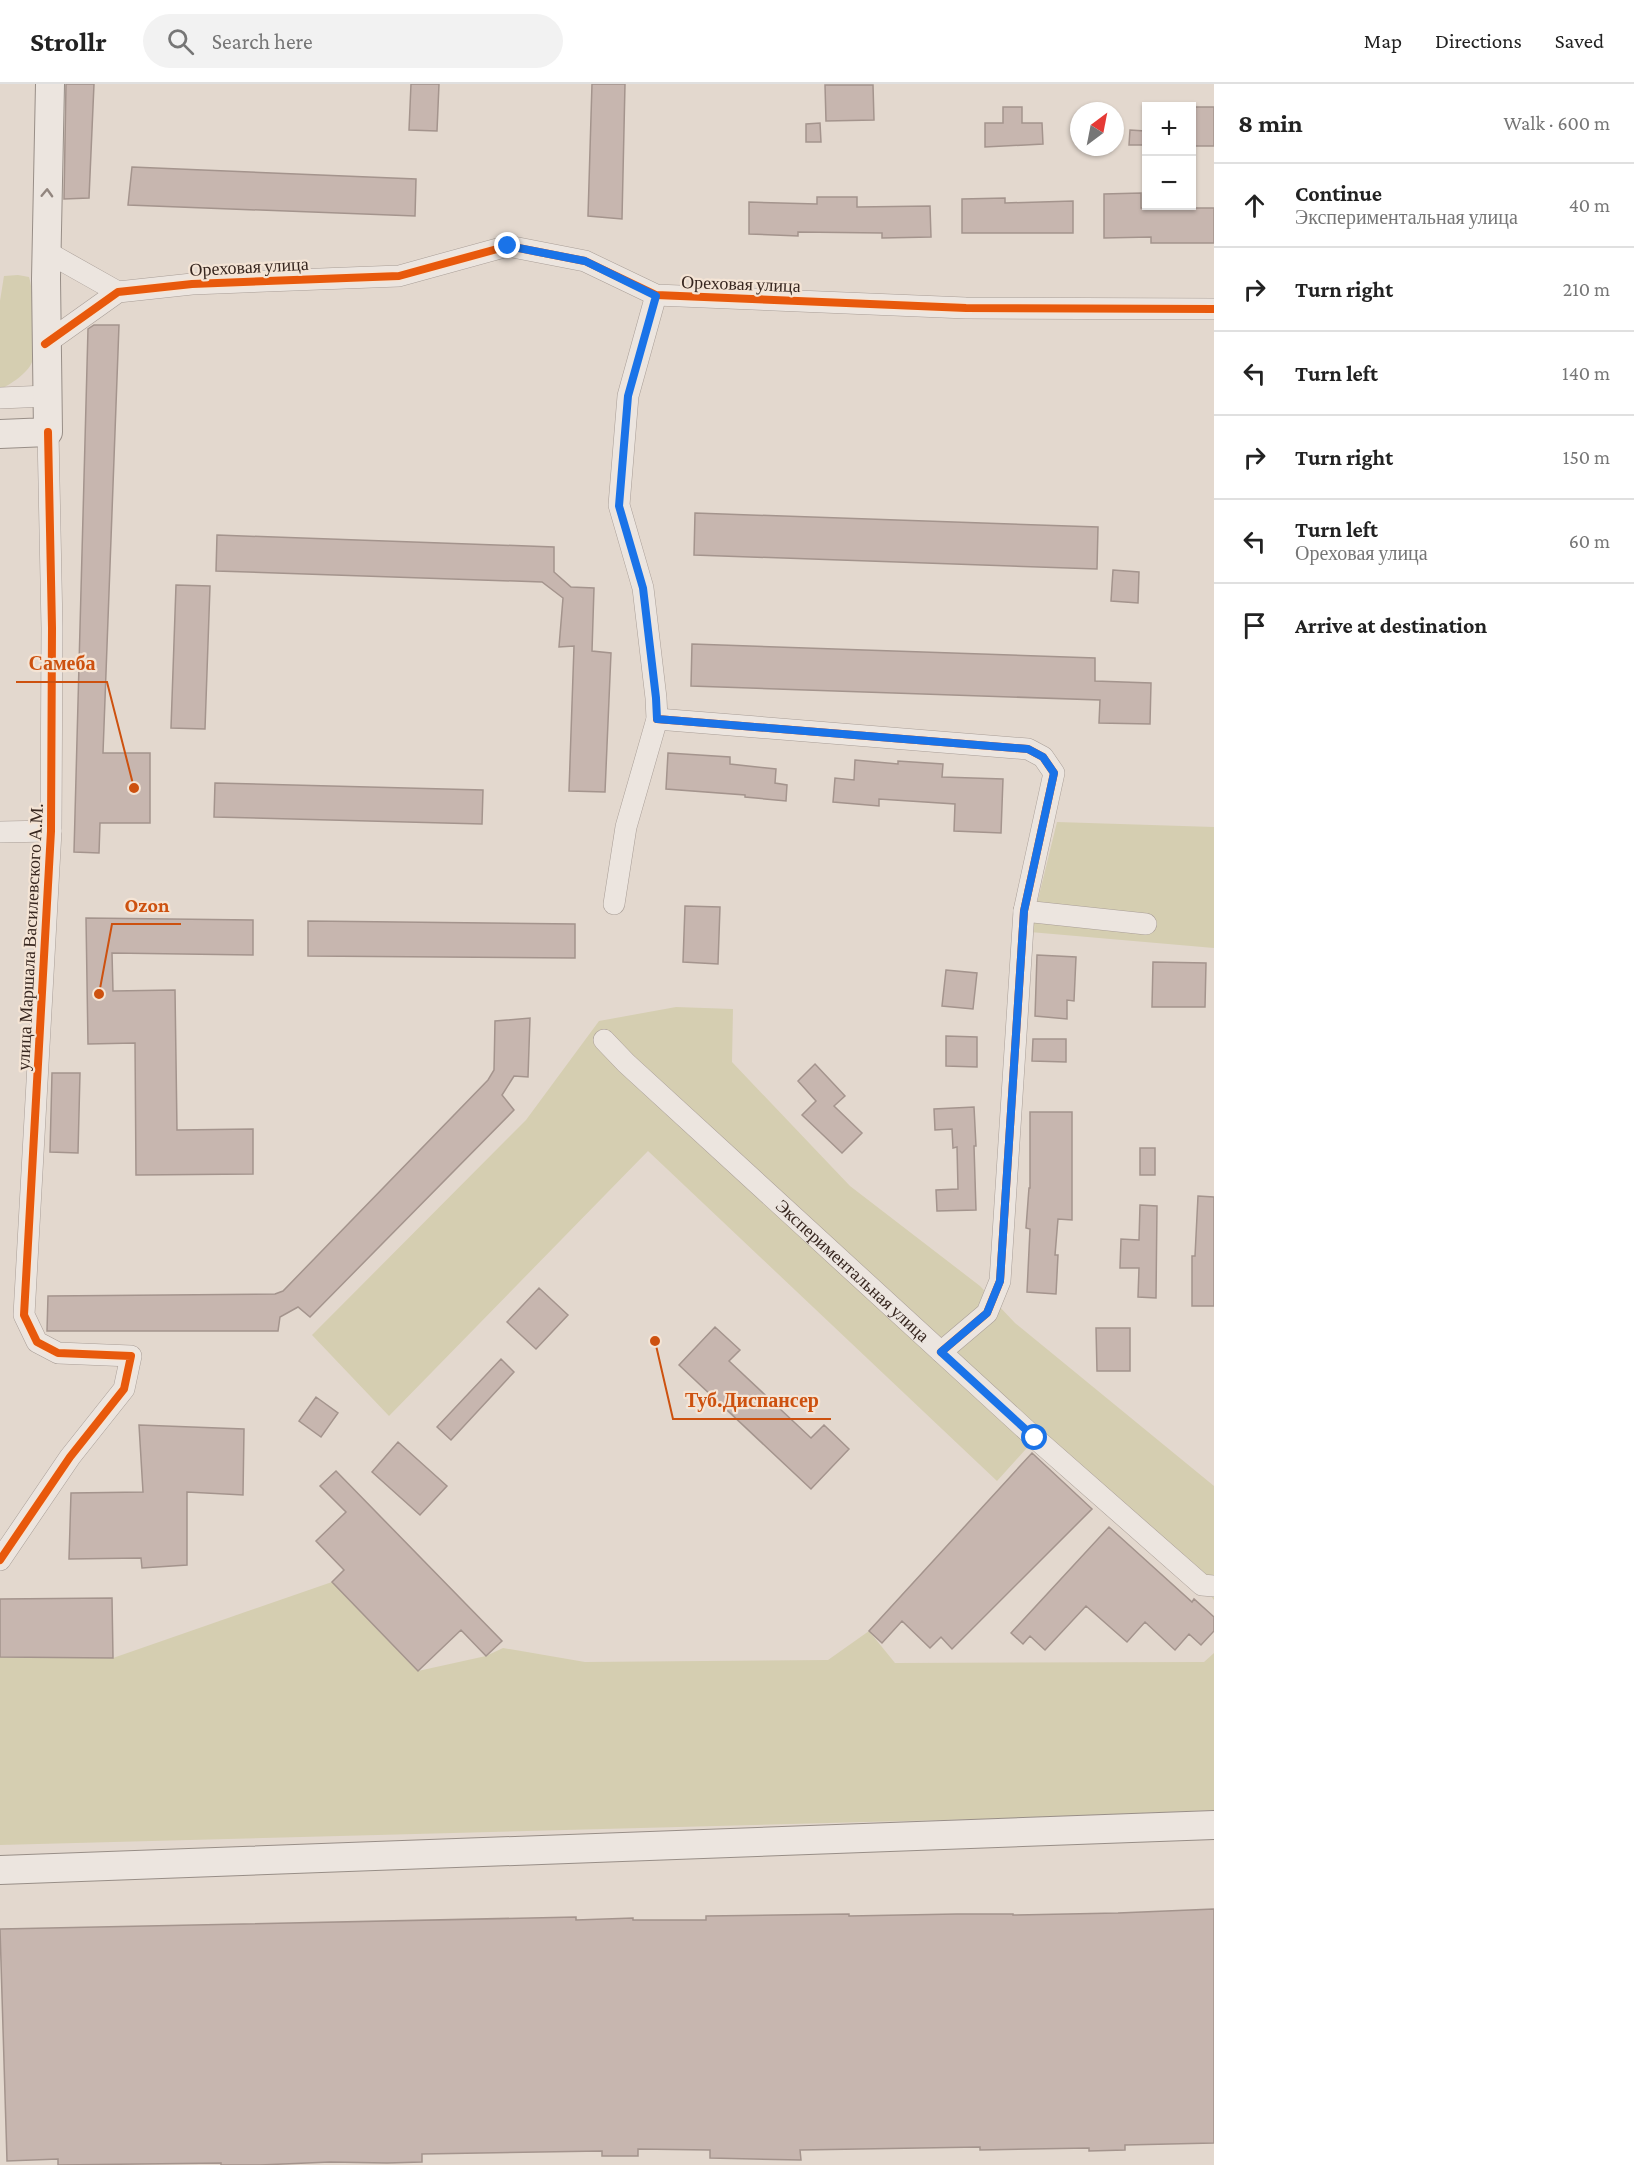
<!DOCTYPE html>
<html lang="en">
<head>
<meta charset="utf-8">
<style>
  body { margin:0; font-family:"Crimson Pro",serif; background:#f2f2f2; color:#222 }
  .controls { position:absolute; right:18px; top:18px; display:grid; overflow:hidden; border-radius:0px; box-shadow:0 2px 4px #0004 }
  .controls button { width:54px; height:54px; display:grid; place-items:center; padding:0; border:0; border-bottom:2px solid #e0e0e0; background:#fff; color:#222; font:30px sans-serif }
  .compass { position:absolute; left:1070px; top:18px; width:54px; height:54px; border-radius:50%; background:#fff; box-shadow:0 2px 4px #0004; rotate:32deg }
  .stop { position:absolute; width:18px; height:18px; margin:-14px; border:4px solid #1a73e8; border-radius:50%; background:#fff }
  .stop.end { background:#1a73e8; border-color:#fff; box-shadow:0 2px 6px #0008 }
  .list { margin:0; padding:0; list-style:none }
  h2 { display:flex; justify-content:space-between; align-items:center; height:78px; margin:0; padding:0 24px; font-size:26px }
  h2 small { font-size:20px; font-weight:400; color:#767676 }
  .list li { display:grid; grid-template-columns:39px 1fr auto; gap:18px; align-items:center; box-sizing:border-box; height:84px; padding:0 24px; border-top:2px solid #e0e0e0 }
  .list b { display:block; font-size:22px; white-space:nowrap }
  .list p { margin:0; font-size:20px; white-space:nowrap; color:#767676 }
  .list em { font-size:20px; font-style:normal; color:#767676 }
  .icon { flex:none; width:33px; height:33px; fill:none; stroke:currentColor; stroke-width:2; stroke-linecap:round; stroke-linejoin:round }
  .map { position:relative; flex:none; width:1214px; height:2081px; overflow:hidden }
  header { display:flex; align-items:center; gap:36px; box-sizing:border-box; height:84px; padding:0 30px; background:#fff; border-bottom:2px solid #e0e0e0 }
  header strong { font-size:28px }
  nav { display:flex; gap:33px; margin-inline-start:auto; font-size:21px }
  .search { width:420px; height:54px; background:#f2f2f2; display:flex; align-items:center; gap:15px; box-sizing:border-box; padding:0 21px; border-radius:33px; color:#767676; font-size:22px }
  main { display:flex }
  aside { flex:1; background:#fff }
  .map>svg:first-child { display:block }
  .green { fill:#d5ceb1 }
  .building { fill:#c7b6af; stroke:#a4948d; stroke-width:1.5 }
  .lines { fill:none; stroke-linecap:round; stroke-linejoin:round }
  .street-casing { stroke:#a99e97; stroke-width:22 }
  .secondary-casing { stroke:#988e87; stroke-width:30 }
  .street { stroke:#ece5df; stroke-width:21 }
  .secondary { stroke:#ece5df; stroke-width:28 }
  .cycleway-casing { stroke:#f4e4d5; stroke-width:11 }
  .cycleway { stroke:#e8590c; stroke-width:8 }
  .oneway { stroke:#92867f }
  .route { stroke:#1a73e8; stroke-width:8 }
  .labels { text-anchor:middle; stroke-width:4.5; stroke-linejoin:round; paint-order:stroke }
  .street-label { font-size:18px; fill:#37261f; stroke:#f4e4d5 }
  .leader { fill:none; stroke:#cd510f; stroke-width:2 }
  .callout-dot { fill:#cd510f; stroke:#f4e4d5; stroke-width:2 }
  .callout-label { font-size:20px; text-anchor:middle; font-weight:bold; fill:#cd510f; stroke:#f4e4d5; stroke-width:4.5; stroke-linejoin:round; paint-order:stroke }
</style>
</head>
<body>
<header>
<strong>Strollr</strong>
<div class="search"><svg class="icon" aria-label="search" viewBox="0 0 24 24"><circle cx="10" cy="10" r="6"/><path d="M15 15l6 6"/></svg>Search here</div>
<nav><a>Map</a><a>Directions</a><a>Saved</a></nav>
</header>
<main>
<div class="map">
<svg width="1214" height="2081" viewBox="0 0 1214 2081">
  <rect width="100%" height="100%" fill="#e3d8ce"/>
  <path class="green" d="M 18,191 L 29,193 C 34,208 37,263 32,278 C 28,289 10,301 0,305 L 0,217 L 4,192 Z
    M 1057,738 L 1214,743 L 1214,864 L 1030,848 Z
    M 676,923 L 733,925 L 732,978 L 850,1102 L 980,1202 L 1015,1239 L 1214,1402 L 1214,1516 L 1202,1501 L 1035,1355 L 997,1397 L 648,1067 L 389,1332 L 312,1251 L 526,1036 L 599,937 Z
    M 332,1498 L 418,1587 L 486,1572 L 503,1564 L 585,1578 L 828,1576 L 869,1547 L 895,1579 L 1204,1578 L 1214,1569 L 1214,1726 L 1021,1734 L 0,1761 L 0,1573 L 113,1574 Z"/>
  <path class="building" d="M 66,0 L 94,0 L 89,114 L 64,115 Z
    M 411,0 L 439,0 L 437,47 L 409,46 Z
    M 592,0 L 625,0 L 622,135 L 588,132 Z
    M 825,1 L 873,1 L 874,36 L 826,37 Z
    M 1003,23 L 1022,23 L 1022,39 L 1042,39 L 1043,60 L 985,63 L 985,39 L 1003,39 Z
    M 1191,23 L 1214,23 L 1214,62 L 1191,62 Z
    M 820,39 L 821,58 L 806,58 L 806,40 Z
    M 1130,46 L 1145,47 L 1144,61 L 1129,61 Z
    M 132,83 L 416,95 L 415,132 L 128,121 Z
    M 1141,109 L 1141,124 L 1214,124 L 1214,159 L 1151,159 L 1151,153 L 1104,154 L 1104,110 Z
    M 817,113 L 857,113 L 857,123 L 930,122 L 931,153 L 882,154 L 882,149 L 798,148 L 798,152 L 749,150 L 749,118 L 817,120 Z
    M 1005,114 L 1005,119 L 1073,117 L 1073,149 L 962,149 L 962,115 Z
    M 94,241 L 119,241 L 103,669 L 150,669 L 150,739 L 100,739 L 99,769 L 74,768 L 88,245 Z
    M 695,429 L 1098,443 L 1097,485 L 694,471 Z
    M 217,451 L 554,463 L 554,488 L 571,503 L 594,504 L 592,567 L 611,569 L 605,708 L 569,707 L 574,562 L 559,563 L 563,514 L 542,498 L 216,487 Z
    M 1113,486 L 1139,488 L 1138,519 L 1111,517 Z
    M 176,501 L 210,502 L 205,645 L 171,644 Z
    M 692,560 L 1095,574 L 1095,597 L 1151,599 L 1150,640 L 1099,639 L 1100,616 L 691,602 Z
    M 668,669 L 730,673 L 730,680 L 776,685 L 775,699 L 787,701 L 786,717 L 745,713 L 745,711 L 666,705 Z
    M 855,676 L 898,680 L 898,677 L 943,680 L 942,693 L 1003,695 L 1001,749 L 954,747 L 955,720 L 879,715 L 879,722 L 833,718 L 835,694 L 854,696 Z
    M 215,699 L 483,706 L 482,740 L 214,733 Z
    M 685,822 L 720,823 L 718,880 L 683,878 Z
    M 86,834 L 253,836 L 253,871 L 112,869 L 113,907 L 175,906 L 177,1046 L 253,1045 L 253,1090 L 136,1091 L 135,959 L 88,960 Z
    M 308,837 L 575,840 L 575,874 L 308,872 Z
    M 1037,871 L 1076,873 L 1074,917 L 1067,916 L 1067,935 L 1035,932 Z
    M 1153,878 L 1206,879 L 1205,923 L 1152,923 Z
    M 946,886 L 977,889 L 973,925 L 942,922 Z
    M 530,934 L 528,993 L 514,992 L 502,1011 L 514,1026 L 310,1233 L 298,1223 L 280,1233 L 278,1247 L 47,1247 L 48,1212 L 275,1210 L 283,1207 L 488,996 L 494,986 L 495,937 Z
    M 946,952 L 977,953 L 977,983 L 946,982 Z
    M 1033,955 L 1066,955 L 1066,978 L 1032,977 Z
    M 815,980 L 845,1012 L 834,1022 L 862,1049 L 842,1069 L 802,1031 L 816,1017 L 798,997 Z
    M 52,989 L 80,989 L 78,1069 L 50,1068 Z
    M 974,1023 L 976,1062 L 974,1062 L 976,1126 L 937,1127 L 936,1106 L 958,1105 L 957,1063 L 953,1064 L 952,1045 L 935,1046 L 934,1025 Z
    M 1030,1028 L 1072,1028 L 1072,1136 L 1058,1135 L 1055,1171 L 1058,1171 L 1056,1210 L 1027,1208 L 1030,1145 L 1026,1144 L 1029,1104 L 1030,1104 Z
    M 1140,1064 L 1155,1064 L 1155,1091 L 1140,1091 Z
    M 1198,1112 L 1214,1113 L 1214,1222 L 1192,1222 L 1192,1172 L 1195,1172 Z
    M 1140,1121 L 1157,1122 L 1156,1214 L 1138,1213 L 1139,1184 L 1120,1184 L 1121,1155 L 1139,1156 Z
    M 539,1204 L 568,1231 L 536,1265 L 507,1238 Z
    M 715,1243 L 740,1266 L 729,1277 L 811,1354 L 824,1341 L 849,1365 L 811,1405 L 679,1281 Z
    M 1096,1244 L 1130,1244 L 1130,1287 L 1097,1287 Z
    M 501,1275 L 514,1288 L 451,1356 L 437,1343 Z
    M 316,1313 L 338,1329 L 321,1353 L 299,1337 Z
    M 139,1341 L 244,1345 L 243,1411 L 187,1408 L 187,1481 L 142,1484 L 141,1474 L 69,1475 L 71,1409 L 143,1408 Z
    M 398,1358 L 447,1402 L 420,1431 L 372,1388 Z
    M 1032,1369 L 1092,1425 L 952,1565 L 941,1553 L 930,1564 L 902,1537 L 882,1559 L 869,1547 Z
    M 336,1387 L 502,1557 L 486,1572 L 461,1546 L 418,1587 L 332,1498 L 344,1486 L 316,1457 L 346,1428 L 320,1402 Z
    M 1109,1443 L 1192,1518 L 1194,1515 L 1214,1533 L 1214,1547 L 1201,1561 L 1189,1550 L 1175,1566 L 1145,1538 L 1127,1558 L 1086,1522 L 1045,1566 L 1030,1552 L 1023,1560 L 1011,1549 Z
    M 112,1514 L 113,1574 L 0,1573 L 0,1515 Z
    M 1214,1825 L 1214,2059 L 1125,2061 L 1125,2066 L 1089,2067 L 1089,2064 L 980,2066 L 980,2063 L 800,2066 L 801,2076 L 710,2074 L 710,2066 L 638,2065 L 638,2072 L 602,2072 L 602,2067 L 422,2070 L 422,2078 L 387,2079 L 330,2078 L 260,2081 L 221,2081 L 221,2079 L 58,2081 L 58,2075 L 7,2077 L 0,1845 L 576,1833 L 576,1836 L 633,1834 L 633,1836 L 706,1836 L 706,1832 L 849,1830 L 849,1832 L 957,1830 L 1013,1830 L 1013,1831 L 1118,1829 Z"/>
  <g class="lines">
    <defs>
      <g id="street">
        <path d="M 47,168 L 118,208"/>
        <path d="M 45,260 L 118,208 L 192,200 L 399,192 L 508,162 L 585,177 L 656,211 L 966,224 L 1214,225"/>
        <path d="M 0,314 L 47,312"/>
        <path d="M 657,635 L 1028,665 L 1043,673 L 1054,689 L 1024,827 L 1000,1197 L 987,1229 L 941,1268"/>
        <path d="M 0,748 L 51,747"/>
        <path d="M 614,820 L 626,743 L 657,635 L 656,614 L 643,504 L 619,421 L 628,312 L 656,211"/>
        <path d="M 1024,827 L 1146,840"/>
        <path id="s1" d="M 604,956 L 626,979 L 1035,1354 L 1202,1501 L 1214,1502"/>
        <path d="M 0,1476 L 70,1373 L 124,1305 L 131,1272 L 58,1269 L 37,1258 L 24,1231 L 51,747 L 52,544 L 48,348"/>
      </g>
      <path id="secondary" d="M 0,350 L 48,348 L 46,195 L 50,0
        M 0,1786 L 1214,1741"/>
    </defs>
    <use href="#street" class="street-casing"/>
    <use href="#secondary" class="secondary-casing"/>
    <use href="#street" class="street"/>
    <use href="#secondary" class="secondary"/>
    <defs>
      <path id="cycleway" d="M 45,260 L 118,208 L 192,200 L 399,192 L 508,162 L 585,177 L 656,211 L 966,224 L 1214,225
        M 657,635 L 1028,665 L 1043,673 L 1054,689 L 1024,827 L 1000,1197 L 987,1229 L 941,1268
        M 0,1476 L 70,1373 L 124,1305 L 131,1272 L 58,1269 L 37,1258 L 24,1231 L 51,747 L 52,544 L 48,348"/>
    </defs>
    <use href="#cycleway" class="cycleway-casing"/>
    <use href="#cycleway" class="cycleway"/>
  </g>
  <defs><path id="oneway-chevron" d="M-2-3.5L2.5 0L-2 3.5" fill="none" stroke-width="1.6" stroke-linecap="round" stroke-linejoin="round" transform="scale(1.5)"/></defs>
  <use class="oneway" href="#oneway-chevron" transform="translate(47 109) rotate(-88)"/>
  <g class="lines">
    <path class="route" d="M 508,162 L 585,177 L 656,212 L 628,312 L 619,422 L 643,504 L 656,614 L 657,635 L 1028,665 L 1043,673 L 1054,689 L 1024,827 L 1000,1197 L 987,1229 L 941,1268 L 1035,1354"/>
  </g>
  <g class="labels">
    <g class="street-label">
      <text transform="translate(249 183) rotate(-3)" y="6">Ореховая улица</text>
      <text transform="translate(741 200) rotate(2)" y="6">Ореховая улица</text>
      <text transform="translate(30 853) rotate(-87)" y="6">улица Маршала Василевского А.М.</text>
      <text dy="6" stroke="none"><textPath href="#s1" startOffset="339">Экспериментальная улица</textPath></text>
    </g>
  </g>
  <path class="leader" d="M134 704L107 598H16M99 910L112 840H181M655 1257L673 1335H831"/>
  <g class="callout-dot">
    <circle cx="134" cy="704" r="6"/>
    <circle cx="99" cy="910" r="6"/>
    <circle cx="655" cy="1257" r="6"/>
  </g>
  <g class="callout-label">
    <text x="62" y="586">Самеба</text>
    <text x="147" y="828">Ozon</text>
    <text x="752" y="1323">Туб.Диспансер</text>
  </g>
</svg>
<div class="controls">
<button>+</button>
<button>−</button>
</div>
<svg class="compass" viewBox="-18 -18 36 36"><path d="M0-13l5 13h-10z" fill="#e53935"/><path d="M0 13l5-13h-10z" fill="#767676"/></svg>
<div class="stop" style="left:1035px;top:1354px"></div>
<div class="stop end" style="left:508px;top:162px"></div>
</div>
<aside>
<h2>8 min<small>Walk · 600 m</small></h2>
<ul class="list">
<li><svg class="icon" aria-label="ahead" viewBox="0 0 24 24"><path d="M12 20V5M6 11l6-6 6 6"/></svg><div><b>Continue</b><p>Экспериментальная улица</p></div><em>40 m</em></li>
<li><svg class="icon" aria-label="right" viewBox="0 0 24 24"><path d="M7 20v-9h11M14 6l5 5-5 5"/></svg><div><b>Turn right</b></div><em>210 m</em></li>
<li><svg class="icon" aria-label="left" viewBox="0 0 24 24"><path d="M17 20v-9H6M10 6l-5 5 5 5"/></svg><div><b>Turn left</b></div><em>140 m</em></li>
<li><svg class="icon" aria-label="right" viewBox="0 0 24 24"><path d="M7 20v-9h11M14 6l5 5-5 5"/></svg><div><b>Turn right</b></div><em>150 m</em></li>
<li><svg class="icon" aria-label="left" viewBox="0 0 24 24"><path d="M17 20v-9H6M10 6l-5 5 5 5"/></svg><div><b>Turn left</b><p>Ореховая улица</p></div><em>60 m</em></li>
<li><svg class="icon" aria-label="arrive" viewBox="0 0 24 24"><path d="M6 21V4h12l-3 4 3 4H6"/></svg><div><b>Arrive at destination</b></div></li>
</ul>
</aside>
</main>
</body>
</html>
